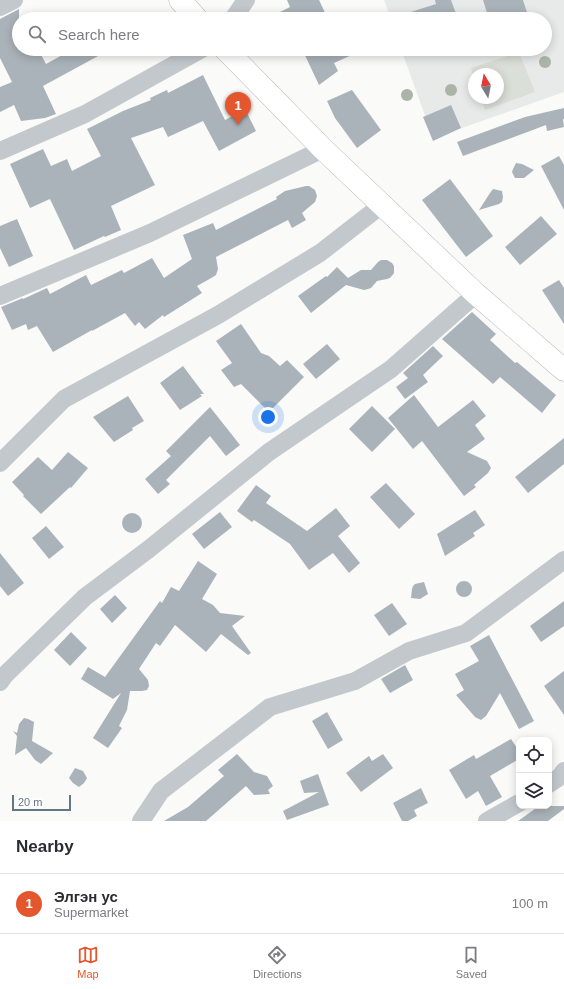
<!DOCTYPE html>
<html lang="en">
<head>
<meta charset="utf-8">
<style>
  body { margin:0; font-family:Helvetica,sans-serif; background:#f2f2f3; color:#2b2b33 }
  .controls { position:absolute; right:12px; bottom:12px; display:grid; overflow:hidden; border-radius:8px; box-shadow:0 2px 10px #0003 }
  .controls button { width:36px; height:36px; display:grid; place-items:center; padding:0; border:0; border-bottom:1px solid #e1e1e2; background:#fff; color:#2b2b33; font:20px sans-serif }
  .compass { position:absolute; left:468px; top:68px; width:36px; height:36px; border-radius:50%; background:#fff; box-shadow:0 2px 10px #0003; rotate:350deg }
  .scale { position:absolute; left:12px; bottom:10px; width:59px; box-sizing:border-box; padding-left:4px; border:2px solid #657683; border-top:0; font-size:11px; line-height:14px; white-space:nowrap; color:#657683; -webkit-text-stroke:3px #fff; paint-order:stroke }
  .you { position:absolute; left:268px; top:417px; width:14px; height:14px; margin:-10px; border:3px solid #fff; border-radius:50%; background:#1a73e8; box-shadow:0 0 0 6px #1a73e833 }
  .badge { display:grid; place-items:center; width:26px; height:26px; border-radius:50%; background:#e4572e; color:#fff; font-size:13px; font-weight:700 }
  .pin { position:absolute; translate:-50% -33px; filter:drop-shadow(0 1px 2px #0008) }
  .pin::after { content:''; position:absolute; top:21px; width:14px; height:12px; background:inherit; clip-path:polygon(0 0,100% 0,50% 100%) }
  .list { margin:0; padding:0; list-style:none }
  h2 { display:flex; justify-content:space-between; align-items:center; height:52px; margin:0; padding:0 16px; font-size:17px }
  h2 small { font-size:13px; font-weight:400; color:#7c7c81 }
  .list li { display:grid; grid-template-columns:26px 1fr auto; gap:12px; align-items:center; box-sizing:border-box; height:60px; padding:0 16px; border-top:1px solid #e1e1e2 }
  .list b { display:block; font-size:15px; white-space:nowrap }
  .list p { margin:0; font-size:13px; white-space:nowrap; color:#7c7c81 }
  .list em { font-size:13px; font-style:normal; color:#7c7c81 }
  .icon { flex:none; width:22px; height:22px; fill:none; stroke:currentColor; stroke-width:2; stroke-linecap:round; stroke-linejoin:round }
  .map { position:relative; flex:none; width:564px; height:821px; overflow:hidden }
  .search { position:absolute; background:#fff; box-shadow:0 2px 10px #0003; left:12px; right:12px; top:12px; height:44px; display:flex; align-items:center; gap:10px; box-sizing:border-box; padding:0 14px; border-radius:22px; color:#7c7c81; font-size:15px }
  .sheet { height:112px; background:#fff }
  nav { display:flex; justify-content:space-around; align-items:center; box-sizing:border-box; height:56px; border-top:1px solid #e1e1e2; background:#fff; font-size:11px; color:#7c7c81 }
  nav a { display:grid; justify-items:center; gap:2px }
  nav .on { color:#e4572e }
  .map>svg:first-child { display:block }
  .built { fill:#e8e9e9; fill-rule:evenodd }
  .green { fill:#dadfd7 }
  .building { fill:#aab3b9 }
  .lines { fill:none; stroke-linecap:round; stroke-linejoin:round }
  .secondary-casing { stroke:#b3babf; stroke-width:23 }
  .street { stroke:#c3c8cc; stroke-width:18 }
  .secondary { stroke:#fff; stroke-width:22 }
  .tree { fill:#aab4a7 }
</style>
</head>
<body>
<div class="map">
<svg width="564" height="821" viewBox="0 0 564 821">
  <rect width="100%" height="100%" fill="#fafaf8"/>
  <path class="built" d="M 384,0 L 564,0 L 564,92 L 434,138 L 424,113 L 401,49 L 545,49 L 545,19 L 391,19 ZM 474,74 L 498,74 L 498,98 L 474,98 Z"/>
  <path class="green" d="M 519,52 L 535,92 L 485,110 L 481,98 L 498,98 L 498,74 L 474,74 L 474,78 L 471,68 Z"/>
  <path class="building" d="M 287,0 L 319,0 L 328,19 L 266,19 L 290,7 Z
    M 435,0 L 451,0 L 458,19 L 399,19 L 398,16 L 436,4 Z
    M 483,0 L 523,0 L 529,19 L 489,19 Z
    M 19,9 L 19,49 L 38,49 L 46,64 L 73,49 L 111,49 L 43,86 L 56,114 L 45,118 L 21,121 L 14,105 L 0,112 L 0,87 L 12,82 L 0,58 L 0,19 Z
    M 302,49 L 365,49 L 334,63 L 338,71 L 319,85 Z
    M 203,75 L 225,120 L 245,109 L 256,131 L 219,151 L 203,121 L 168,137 L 163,127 L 131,138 L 155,185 L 111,206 L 121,230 L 105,237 L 104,236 L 74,250 L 50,199 L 30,208 L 10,164 L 43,149 L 51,166 L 67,159 L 72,171 L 101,156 L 87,129 L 123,111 L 151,100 L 150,98 L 167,90 L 168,93 Z
    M 352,90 L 381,130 L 357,148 L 335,118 L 327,101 Z
    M 451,105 L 461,128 L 433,141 L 423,117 Z
    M 564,108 L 564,119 L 563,119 L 564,127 L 547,131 L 546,125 L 463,156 L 457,142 L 525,117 Z
    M 559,156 L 564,165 L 564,210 L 541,166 Z
    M 516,163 L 522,164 L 534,170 L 524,178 L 515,178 L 512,172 L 513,169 Z
    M 450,179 L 493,236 L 466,257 L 422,200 Z
    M 306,186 L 309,186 L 315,190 L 317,196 L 315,202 L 302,213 L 306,220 L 292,228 L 288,220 L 216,257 L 218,269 L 216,275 L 213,277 L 197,286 L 202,293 L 164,317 L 163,315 L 145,329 L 139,322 L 135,326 L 125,313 L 92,331 L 92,330 L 53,352 L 37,326 L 28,330 L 26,324 L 12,330 L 1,307 L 23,298 L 23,299 L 47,288 L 50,294 L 86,275 L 91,285 L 122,270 L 124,273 L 152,258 L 164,278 L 192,259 L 183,235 L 213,223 L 216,230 L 277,199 L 276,197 L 285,191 Z
    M 493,189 L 502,191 L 503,197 L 502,202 L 499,204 L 479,210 L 490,193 Z
    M 541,216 L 557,234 L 520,265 L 505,247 Z
    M 17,219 L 33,256 L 9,267 L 0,248 L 0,226 Z
    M 381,260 L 387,260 L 392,263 L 394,266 L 394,273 L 390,278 L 387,279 L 377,281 L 371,288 L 368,289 L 364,290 L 346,285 L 311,313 L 298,296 L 326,276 L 327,277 L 337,267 L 348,278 L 361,270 L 371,270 L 378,262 Z
    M 559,280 L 564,288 L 564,324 L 542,290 Z
    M 472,312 L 496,334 L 490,340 L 515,363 L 517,362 L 556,395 L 542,413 L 500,377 L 493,384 L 442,339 Z
    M 241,324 L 261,353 L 269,356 L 280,366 L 287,360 L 304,377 L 269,412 L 241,384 L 234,387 L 221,370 L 232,363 L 216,341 Z
    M 327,344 L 340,359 L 316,379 L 303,364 Z
    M 433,346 L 443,356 L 423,375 L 428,382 L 405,399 L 396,387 L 408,378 L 403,373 Z
    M 183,366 L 204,394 L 200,394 L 202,396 L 180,410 L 160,383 Z
    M 414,395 L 438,427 L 473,400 L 486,416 L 475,425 L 485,439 L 467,452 L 487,461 L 491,468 L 488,473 L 474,485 L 476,487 L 464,496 L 422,441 L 413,449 L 388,418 Z
    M 128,396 L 144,421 L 132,428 L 133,430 L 114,442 L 93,417 Z
    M 372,406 L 395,429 L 372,452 L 349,429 Z
    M 210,407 L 240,445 L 226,456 L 210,436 L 166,480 L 170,484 L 158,494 L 145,479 L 171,456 L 166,451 Z
    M 564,438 L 564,464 L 528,493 L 515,477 Z
    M 68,452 L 88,468 L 71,488 L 70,487 L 41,514 L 23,496 L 24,495 L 12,482 L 38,457 L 52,470 Z
    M 386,483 L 415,514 L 399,529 L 370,497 Z
    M 256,485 L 271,496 L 266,503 L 307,531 L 336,508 L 350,526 L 338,536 L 360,563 L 349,573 L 333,553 L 309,570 L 290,544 L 254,520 L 252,522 L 237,511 Z
    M 475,510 L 485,525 L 473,533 L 475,536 L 445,556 L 437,534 Z
    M 220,512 L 232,527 L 204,549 L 192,534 Z
    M122 523a10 10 0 1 1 20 0a10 10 0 1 1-20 0Z
    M 46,526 L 64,547 L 49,559 L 32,538 Z
    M 0,553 L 24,583 L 8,596 L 0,586 Z
    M 198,561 L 217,574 L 202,599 L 213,605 L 220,613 L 245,616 L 232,626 L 251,653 L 248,655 L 221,634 L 206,652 L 175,625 L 160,646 L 156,643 L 139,669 L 148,680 L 149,686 L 147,690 L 142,691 L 130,691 L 127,710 L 119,726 L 122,728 L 108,748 L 93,738 L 121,693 L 113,699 L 81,679 L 88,667 L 105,677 L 160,601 L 162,603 L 171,587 L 179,591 Z
    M456 589a8 8 0 1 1 16 0a8 8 0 1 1-16 0Z
    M 424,582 L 428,594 L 420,599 L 411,598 L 412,589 L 413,586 L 415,584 Z
    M 115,595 L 127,608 L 112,623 L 100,609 Z
    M 564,601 L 564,626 L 541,642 L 530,626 Z
    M 392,603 L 407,624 L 389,636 L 374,615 Z
    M 71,632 L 87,648 L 70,666 L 54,650 Z
    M 489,635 L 534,721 L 519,729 L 500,693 L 486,716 L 481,720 L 475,717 L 456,695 L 464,690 L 455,674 L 479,661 L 470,646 Z
    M 405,665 L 413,680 L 390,693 L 381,679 Z
    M 564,671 L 564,715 L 544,686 Z
    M 327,712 L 343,740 L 328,749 L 312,721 Z
    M 24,718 L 28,719 L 34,722 L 32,741 L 53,753 L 41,764 L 35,760 L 26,748 L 15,755 L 17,736 L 13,731 L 17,733 L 19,724 Z
    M 511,739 L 519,751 L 519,759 L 490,776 L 502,797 L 486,806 L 478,791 L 466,799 L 449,770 L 474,755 L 476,759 Z
    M 237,754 L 254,772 L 267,776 L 273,786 L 268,790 L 270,794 L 254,795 L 246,786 L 206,821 L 164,821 L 188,807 L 224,776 L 218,770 Z
    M 383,754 L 393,768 L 361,792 L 346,773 L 369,756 L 372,761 Z
    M 75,768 L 83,771 L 87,778 L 84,783 L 79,787 L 73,783 L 69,778 Z
    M 318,774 L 329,805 L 287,820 L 283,811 L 319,792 L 304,793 L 300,781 Z
    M 421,788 L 428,803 L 414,810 L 417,816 L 408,821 L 402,821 L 393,803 Z
    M 539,806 L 564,806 L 564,809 L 548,821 L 518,821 Z"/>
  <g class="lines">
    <defs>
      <path id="secondary" d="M 180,0 L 197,19
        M 225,49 L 323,149 L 476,294 L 564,370"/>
    </defs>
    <use href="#secondary" class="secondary-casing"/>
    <path class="street" d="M 0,7 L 14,0
      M 233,19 L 246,0
      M 0,151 L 85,114 L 202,49
      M 0,296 L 150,233 L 323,149
      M 0,463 L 64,399 L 218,315 L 320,253 L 383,204
      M 0,682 L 5,675 L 85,597 L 149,549 L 269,452 L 391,369 L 476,294
      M 549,784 L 561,776 L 564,771
      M 141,821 L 161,791 L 270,707 L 355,681 L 409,651 L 466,633 L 564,560
      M 487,821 L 519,803"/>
    <use href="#secondary" class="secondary"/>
  </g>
  <g class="tree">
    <circle cx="545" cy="62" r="6"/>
    <circle cx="451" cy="90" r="6"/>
    <circle cx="407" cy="95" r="6"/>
  </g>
</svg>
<div class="controls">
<button><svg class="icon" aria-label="locate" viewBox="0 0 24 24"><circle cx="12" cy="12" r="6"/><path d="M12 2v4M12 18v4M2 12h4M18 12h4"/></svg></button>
<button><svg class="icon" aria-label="layers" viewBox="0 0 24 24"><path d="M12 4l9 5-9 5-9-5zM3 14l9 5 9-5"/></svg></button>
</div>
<svg class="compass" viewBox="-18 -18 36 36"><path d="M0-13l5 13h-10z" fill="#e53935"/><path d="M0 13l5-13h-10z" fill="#7c7c81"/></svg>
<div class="scale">20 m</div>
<div class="you"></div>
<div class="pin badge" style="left:238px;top:125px">1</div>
<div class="search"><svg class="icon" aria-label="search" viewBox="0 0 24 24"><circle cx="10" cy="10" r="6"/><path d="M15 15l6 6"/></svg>Search here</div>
</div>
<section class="sheet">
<h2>Nearby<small></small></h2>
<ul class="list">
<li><span class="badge">1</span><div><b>Элгэн ус</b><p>Supermarket</p></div><em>100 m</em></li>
</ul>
</section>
<nav>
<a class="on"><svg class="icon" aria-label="map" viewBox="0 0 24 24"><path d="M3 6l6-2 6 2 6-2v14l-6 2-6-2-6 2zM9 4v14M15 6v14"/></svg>Map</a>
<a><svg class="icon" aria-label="directions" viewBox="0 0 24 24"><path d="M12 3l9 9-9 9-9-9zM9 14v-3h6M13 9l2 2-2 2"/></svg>Directions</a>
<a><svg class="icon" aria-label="saved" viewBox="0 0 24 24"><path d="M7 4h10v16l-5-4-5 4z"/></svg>Saved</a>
</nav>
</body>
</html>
